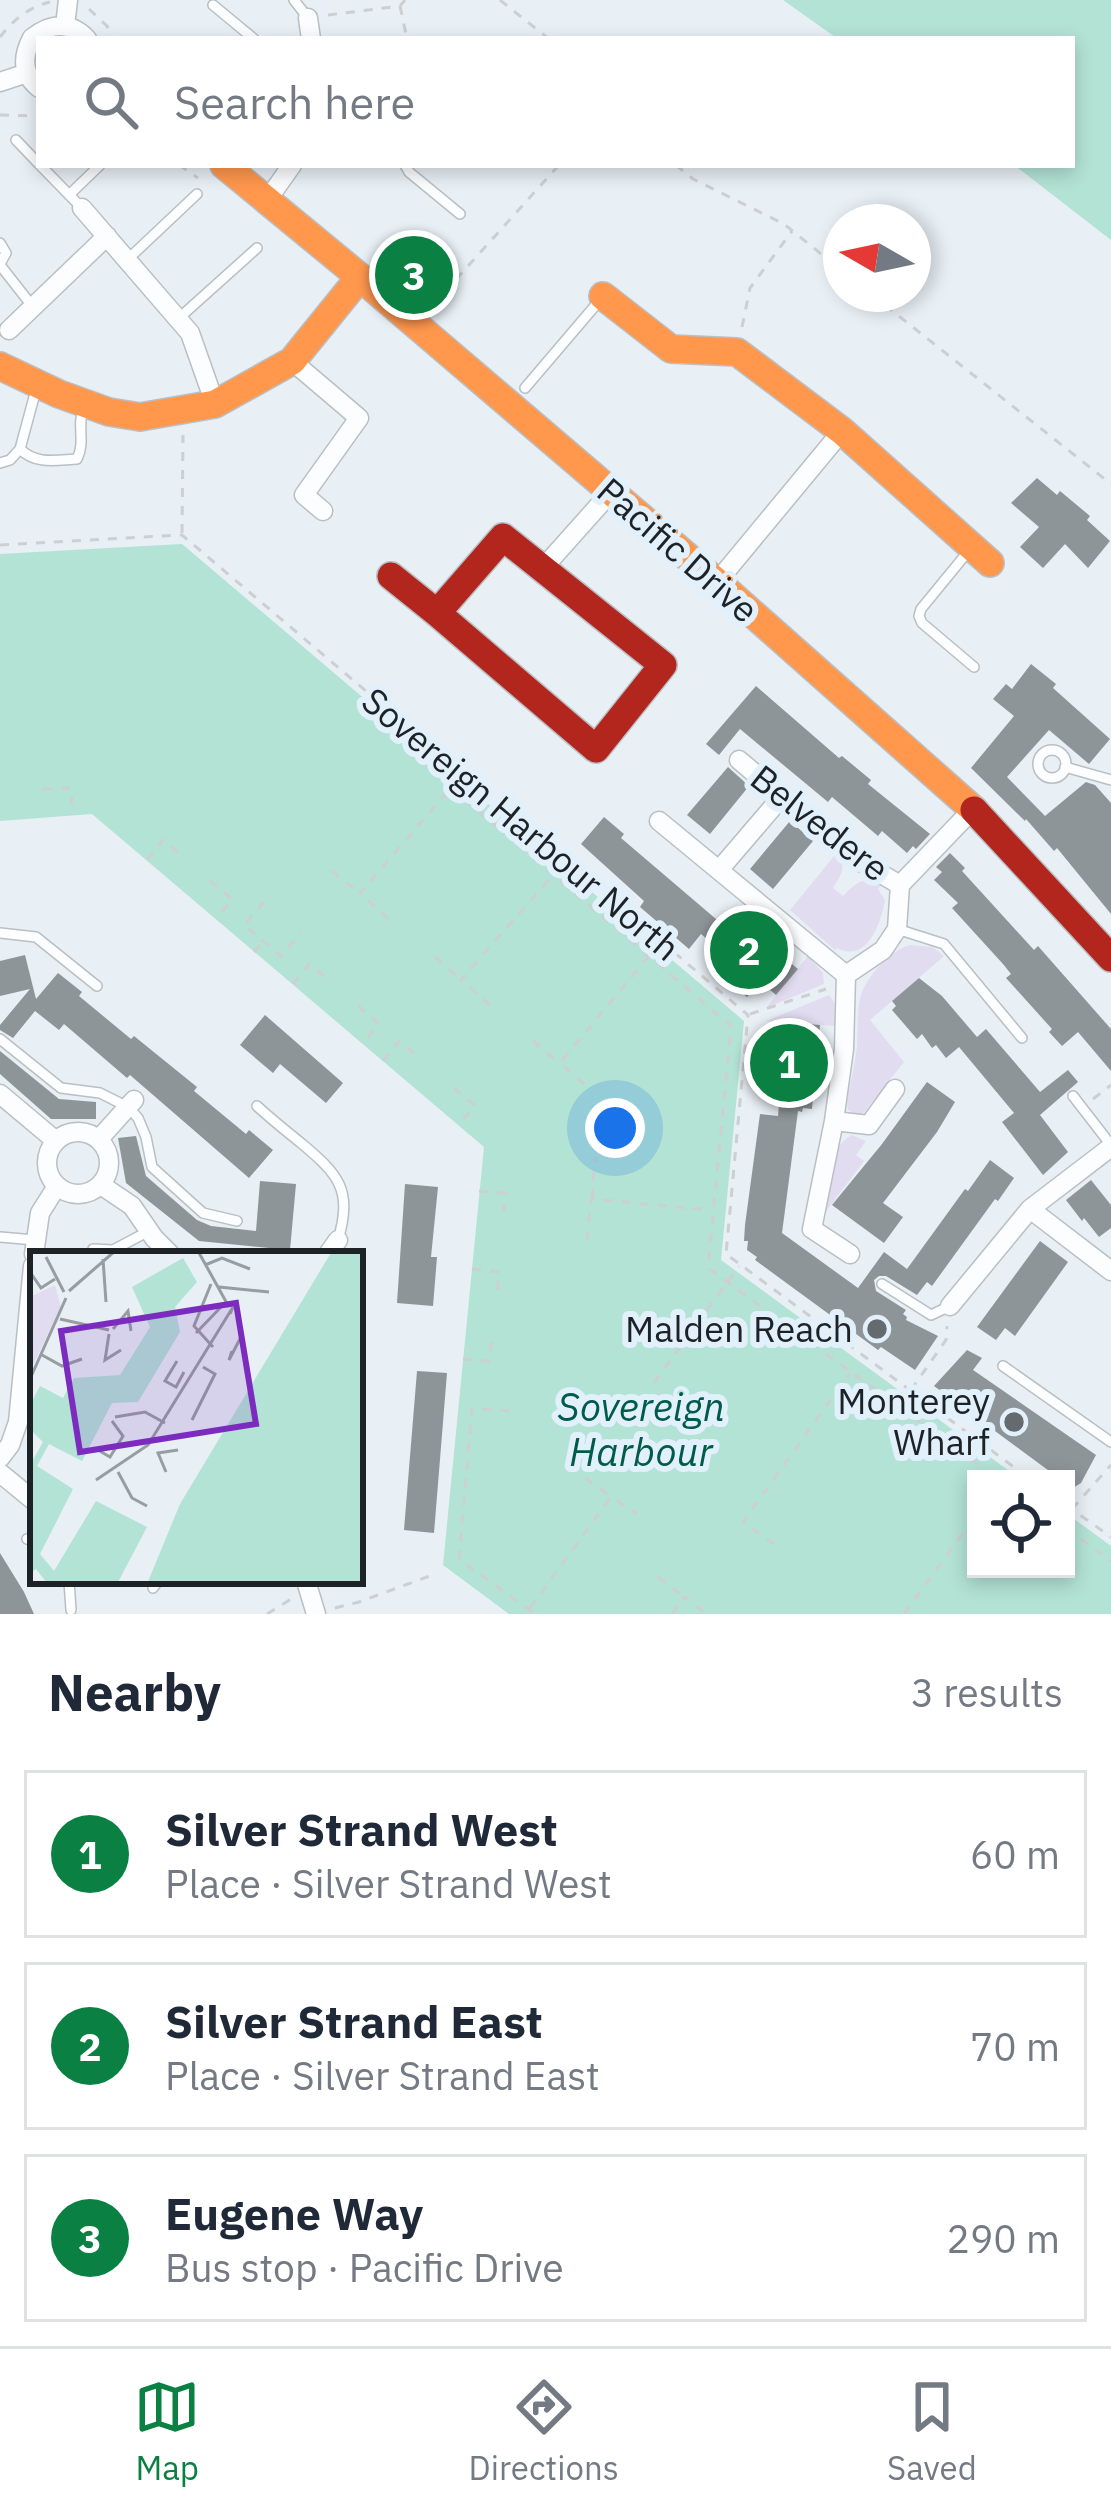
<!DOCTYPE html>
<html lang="en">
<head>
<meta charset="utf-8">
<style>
  body { margin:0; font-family:"IBM Plex Sans",sans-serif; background:#f2f2f3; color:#1f2937 }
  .controls { position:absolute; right:36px; bottom:36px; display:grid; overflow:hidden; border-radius:0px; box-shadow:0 6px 18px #0003 }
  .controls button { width:108px; height:108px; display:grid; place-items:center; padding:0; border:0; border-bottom:3px solid #e0e1e3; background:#fff; color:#1f2937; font:60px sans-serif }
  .compass { position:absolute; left:823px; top:204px; width:108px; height:108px; border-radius:50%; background:#fff; box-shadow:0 6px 18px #0003; rotate:279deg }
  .you { position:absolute; left:615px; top:1128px; width:42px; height:42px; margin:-30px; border:9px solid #fff; border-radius:50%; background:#1a73e8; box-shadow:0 0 0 18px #1a73e833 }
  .badge { display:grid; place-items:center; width:78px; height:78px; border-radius:50%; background:#0b8043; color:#fff; font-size:39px; font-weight:700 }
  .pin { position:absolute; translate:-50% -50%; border:6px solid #fff; box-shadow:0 3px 12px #0006 }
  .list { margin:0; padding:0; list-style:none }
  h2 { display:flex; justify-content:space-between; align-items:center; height:156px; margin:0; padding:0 48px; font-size:51px }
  h2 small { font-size:39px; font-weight:400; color:#747a83 }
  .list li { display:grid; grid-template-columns:78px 1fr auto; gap:36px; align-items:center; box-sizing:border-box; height:168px; margin:0 24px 24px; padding:0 24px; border:3px solid #e0e1e3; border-radius:0px }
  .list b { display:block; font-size:45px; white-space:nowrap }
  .list p { margin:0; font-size:39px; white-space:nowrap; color:#747a83 }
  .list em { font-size:39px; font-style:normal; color:#747a83 }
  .icon { flex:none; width:66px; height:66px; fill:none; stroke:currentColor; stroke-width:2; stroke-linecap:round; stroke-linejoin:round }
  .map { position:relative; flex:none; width:1111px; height:1614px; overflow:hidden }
  .search { position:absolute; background:#fff; box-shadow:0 6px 18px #0003; left:36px; right:36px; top:36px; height:132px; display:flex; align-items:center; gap:30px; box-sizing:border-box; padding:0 42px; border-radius:0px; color:#747a83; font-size:45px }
  .sheet { height:732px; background:#fff }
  nav { display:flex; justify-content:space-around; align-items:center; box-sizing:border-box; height:168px; border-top:3px solid #e0e1e3; background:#fff; font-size:33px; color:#747a83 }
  nav a { display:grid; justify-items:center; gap:6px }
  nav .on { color:#0b8043 }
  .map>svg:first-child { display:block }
  .green { fill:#e2dcf1 }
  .water { fill:#b3e3d5 }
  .building { fill:#8e9598 }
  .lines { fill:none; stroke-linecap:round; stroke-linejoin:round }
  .lane-casing { stroke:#b9bfc3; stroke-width:12 }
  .street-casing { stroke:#b9bfc3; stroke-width:21 }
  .slow-casing { stroke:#b9bfc3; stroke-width:30 }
  .jam-casing { stroke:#b9bfc3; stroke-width:30 }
  .path { stroke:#cdcfd1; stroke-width:3; stroke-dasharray:9 9; stroke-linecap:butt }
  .lane { stroke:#fcfdfe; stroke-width:9 }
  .street { stroke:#fcfdfe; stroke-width:18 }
  .slow { stroke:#ff974d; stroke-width:27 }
  .jam { stroke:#b3261e; stroke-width:27 }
  .poi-dot { fill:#646a6e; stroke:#e2f0fb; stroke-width:4.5 }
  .labels { text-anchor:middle; stroke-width:12; stroke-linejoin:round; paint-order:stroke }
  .street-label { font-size:36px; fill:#1d2226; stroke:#e2f0fb }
  .poi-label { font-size:36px; fill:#1d2226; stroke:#e2f0fb; text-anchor:end }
  .water-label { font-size:39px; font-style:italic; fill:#005c48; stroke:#e2f0fb }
  .inset-road { fill:none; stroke:#979da2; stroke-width:3 }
  .view { fill:#7b2cbf; fill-opacity:0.15; stroke:#7b2cbf; stroke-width:6 }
  .inset-edge { fill:none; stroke:#1d2226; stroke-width:6 }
</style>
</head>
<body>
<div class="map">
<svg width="1111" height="1614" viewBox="0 0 1111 1614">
  <rect width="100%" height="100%" fill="#e8eff5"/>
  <path class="green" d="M 835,855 C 849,866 840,876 833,888 L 843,896 C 855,884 864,874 880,886 L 878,889 L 885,900 C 881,923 867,964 837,948 L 835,950 L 790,910 Z
    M 910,945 L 933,947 L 944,956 L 870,1020 L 904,1062 L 864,1112 L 858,1116 L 848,1110 L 847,1103 C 850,1084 855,1065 857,1046 C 858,1031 857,1014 860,999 C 864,979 890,950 910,945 Z
    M 808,956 L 823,973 L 824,984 L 766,1008 Z
    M 829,995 L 835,1004 L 836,1026 L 766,1021 Z
    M 852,1135 L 866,1141 L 856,1155 L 864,1161 L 821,1218 C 826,1191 825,1149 852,1135 Z"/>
  <path class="water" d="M 783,0 L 1111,0 L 1111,240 L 1014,165 L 1072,165 L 1072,39 L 838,39 Z
    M 182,544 L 744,1021 L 721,1260 L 1020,1479 L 976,1479 L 976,1569 L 1066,1569 L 1066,1513 L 1111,1546 L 1111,1614 L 509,1614 L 443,1565 L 484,1147 L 92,814 L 0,821 L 0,554 Z"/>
  <path class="building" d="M 1037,478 L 1057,495 L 1060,491 L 1090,516 L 1087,520 L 1110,541 L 1088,568 L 1065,544 L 1043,568 L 1020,547 L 1039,527 L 1011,503 Z
    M 1031,664 L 1056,684 L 1053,688 L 1110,739 L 1089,764 L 1049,730 L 1007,777 L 1045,816 L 1086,782 L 1095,785 L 1111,803 L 1111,914 L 1057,848 L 1054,851 L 1026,819 L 1025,821 L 971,768 L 1014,716 L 993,699 L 1006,684 L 1012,689 Z
    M 756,686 L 839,758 L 842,756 L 871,780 L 868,784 L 930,834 L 916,849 L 913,846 L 907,853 L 882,831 L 878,836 L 832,797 L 828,802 L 740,729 L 719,755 L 706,744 Z
    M 728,767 L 749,786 L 710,834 L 687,815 Z
    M 604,817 L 624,834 L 621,838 L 723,925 L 734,916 L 798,969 L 776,995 L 760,981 L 747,997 L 718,973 L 730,958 L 701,934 L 689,949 L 640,907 L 644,901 L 581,844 Z
    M 790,821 L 813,841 L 773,889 L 750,869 Z
    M 950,853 L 965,868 L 962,871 L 1034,950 L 1038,946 L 1111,1029 L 1111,1071 L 1078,1032 L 1062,1046 L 1049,1032 L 1052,1029 L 1006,978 L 1011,974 L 1003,964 L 952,908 L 958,903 L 934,880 L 942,872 L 936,867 Z
    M 25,955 L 36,999 L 58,973 L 82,992 L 79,996 L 131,1039 L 134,1036 L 197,1087 L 194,1091 L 246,1134 L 249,1130 L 273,1150 L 249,1178 L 130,1075 L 127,1078 L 64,1024 L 59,1030 L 35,1011 L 13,1038 L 0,1030 L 0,1025 L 30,989 L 0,996 L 0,961 Z
    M 919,978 L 942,996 L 977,1037 L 986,1029 L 1040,1092 L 1068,1070 L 1078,1082 L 1040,1115 L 1068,1152 L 1043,1175 L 1002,1122 L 1014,1113 L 959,1047 L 946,1058 L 936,1045 L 932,1048 L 922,1034 L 917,1039 L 892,1010 L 896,1006 L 892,1001 Z
    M 265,1015 L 343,1083 L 326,1103 L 280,1064 L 273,1073 L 240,1045 Z
    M 786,1022 L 820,1025 L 812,1109 L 803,1108 L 802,1112 L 798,1111 L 782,1233 L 858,1288 L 884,1252 L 907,1269 L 965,1189 L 968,1191 L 990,1160 L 1014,1178 L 998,1201 L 995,1199 L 932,1286 L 927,1282 L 917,1295 L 886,1276 L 879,1276 L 874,1280 L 876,1291 L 906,1310 L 903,1314 L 907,1317 L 906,1320 L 938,1336 L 915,1370 L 881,1347 L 878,1350 L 755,1260 L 757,1257 L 747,1250 L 748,1241 L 744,1241 L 745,1225 L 760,1114 L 778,1116 L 781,1082 L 760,1080 L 764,1044 L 783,1046 Z
    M 0,1051 L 59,1099 L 96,1102 L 96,1119 L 51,1119 L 0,1074 Z
    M 927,1082 L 955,1102 L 937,1132 L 883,1203 L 903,1217 L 884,1243 L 832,1205 L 882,1144 Z
    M 136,1136 L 146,1176 L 197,1220 L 211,1226 L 256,1231 L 260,1181 L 296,1184 L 290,1250 L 199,1241 L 126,1183 L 118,1138 Z
    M 1091,1180 L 1111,1205 L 1111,1228 L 1099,1237 L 1084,1218 L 1082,1221 L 1066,1200 Z
    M 405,1184 L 438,1187 L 431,1257 L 437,1257 L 433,1306 L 397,1303 Z
    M 1040,1241 L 1068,1262 L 1015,1336 L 1005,1328 L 996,1340 L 977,1327 Z
    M 967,1350 L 982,1358 L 973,1370 L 1096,1455 L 1081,1483 L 1073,1488 L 1066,1479 L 1060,1479 L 934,1386 Z
    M 417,1371 L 447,1373 L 434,1533 L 404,1530 Z
    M 0,1553 L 24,1592 L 34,1614 L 0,1614 Z"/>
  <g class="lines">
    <defs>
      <path id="lane" d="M 294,0 L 308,18
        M 213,5 L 254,39
        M 16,140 L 39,164
        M 40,165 L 82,208
        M 405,165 L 409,172 L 460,214
        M 69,195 L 100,165
        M 0,243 L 6,253 L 0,264
        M 127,260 L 197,194
        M 0,265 L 33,307
        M 178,319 L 257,248
        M 525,388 L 600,300
        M 20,449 C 36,465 56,460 77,459 C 86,442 76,424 84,407
        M 0,463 L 10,460 L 20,449 L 37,386
        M 971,548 L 921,609 L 919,616 L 922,623 L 974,667
        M1038 764a14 14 0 1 1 28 0a14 14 0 1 1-28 0Z
        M 1065,767 L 1111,780
        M 897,929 L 944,944 L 1022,1038
        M 0,933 L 36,937 L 97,986
        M 0,1039 L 61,1088 L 100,1093 L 128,1107 L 138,1118 L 146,1137 L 152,1167 L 203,1213 L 237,1221
        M 1073,1096 L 1111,1145
        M 257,1106 C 271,1119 286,1131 301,1143 C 338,1174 353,1189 338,1240
        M 0,1237 L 35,1240
        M 93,1249 L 113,1250 L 149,1231
        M 882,1284 L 931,1315 L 950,1306
        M 1003,1366 L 1111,1442
        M 27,1539 L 33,1540
        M 69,1581 L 71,1610
        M 153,1588 L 158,1581"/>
      <path id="street" d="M 308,18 L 311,39
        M 65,26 L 68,0
        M 0,82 L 27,73
        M 39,88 C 22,74 22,57 32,38 C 50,23 70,21 87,39
        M 268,199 L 292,165
        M 82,208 L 190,333 L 215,404
        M 9,330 L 107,236
        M 292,361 L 359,418 L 304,495 L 323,511
        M 544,567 L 611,492
        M 717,582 L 842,431
        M 739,760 L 854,858 L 900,885
        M 659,821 L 846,975
        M 719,870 L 773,807
        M 846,975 L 844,1049 L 834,1121 L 812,1229 L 850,1254
        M 846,975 L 883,950 L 897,929 L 900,885 L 973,809
        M 0,1094 L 56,1141
        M 834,1121 L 869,1125 L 895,1089
        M47 1163a31 31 0 1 1 62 0a31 31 0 1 1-62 0Z
        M 99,1139 L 134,1100
        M 101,1185 L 132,1206 L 154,1238 L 170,1254
        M 1030,1209 L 1111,1147
        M 34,1254 L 40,1213 L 57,1186
        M 328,1254 L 338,1240
        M 950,1306 L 1030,1209 L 1111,1271
        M 0,1458 L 10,1445 L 18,1422 L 33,1266
        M 0,1473 L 33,1500
        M 306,1581 L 316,1614"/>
      <path id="slow" d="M 224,165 L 360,277 L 717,582 L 974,810
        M 603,296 L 671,349 L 737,352 L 842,431 L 990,563
        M 0,366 L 59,394 L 109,412 L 140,417 L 215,404 L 292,361 L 360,277"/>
      <path id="jam" d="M 391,576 L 437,613 L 503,537 L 663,665 L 596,749 L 437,613
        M 974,810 L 1111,958"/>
    </defs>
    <use href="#lane" class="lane-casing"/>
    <use href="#street" class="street-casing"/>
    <use href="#slow" class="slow-casing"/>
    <use href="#jam" class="jam-casing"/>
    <path class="path" d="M 500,0 L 549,39
      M 400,6 L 407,39
      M 89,9 L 107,26 L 113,39
      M 328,15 L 400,6 L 405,0
      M 0,37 C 13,20 29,7 50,2
      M 0,115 L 39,116
      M 179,165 L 198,178
      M 676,165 L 693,179 L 784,224 L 841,270
      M 871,294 L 1111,484
      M 432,306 L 559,165
      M 742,327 L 750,288 L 792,231
      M 182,533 L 183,435
      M 0,545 L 182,535 L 748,1015 L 726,1254 L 1030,1479
      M 451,788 L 731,1026 L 708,1268 L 998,1479
      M 43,789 L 71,788 L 72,815
      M 147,860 L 163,840 L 185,858
      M 332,871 L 358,892
      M 210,881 L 232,899 L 216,919
      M 264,902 L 244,925 L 281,956 L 301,933
      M 388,919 L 360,893 L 461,776
      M 254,952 L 262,942
      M 435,957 L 460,979
      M 293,984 L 309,964 L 330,981
      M 490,1005 L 461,980 L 552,876
      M 358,1006 L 379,1024 L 362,1044
      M 750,1014 L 826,989
      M 533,1041 L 558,1062
      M 383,1061 L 399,1041 L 420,1058
      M 584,1084 L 560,1063 L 648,957
      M 454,1088 L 475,1106 L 458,1125
      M 1093,1099 L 1111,1085
      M 479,1191 L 505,1193 L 503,1220
      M 592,1198 L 595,1158
      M 587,1240 L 591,1199 L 712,1210
      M 472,1269 L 499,1272 L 497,1299
      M 463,1359 L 489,1361 L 492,1335
      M 654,1383 L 739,1266
      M 911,1390 L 946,1340 L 947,1326
      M 509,1411 L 472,1408 L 459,1559 L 535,1614
      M 585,1478 L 610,1496
      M 1066,1505 L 1111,1537
      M 1072,1509 L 1111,1465
      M 1066,1528 L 1111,1561
      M 774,1544 L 743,1522 L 850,1373
      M 658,1577 L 683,1596
      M 335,1608 L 359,1602 L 435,1574
      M 530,1608 L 611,1497 L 637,1514
      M 267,1614 L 291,1599
      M 672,1614 L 684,1597 L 707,1614
      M 904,1614 L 976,1515"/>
    <use href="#lane" class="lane"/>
    <use href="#street" class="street"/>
    <use href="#slow" class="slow"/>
    <use href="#jam" class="jam"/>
  </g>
  <g class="poi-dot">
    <circle cx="877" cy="1329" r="12"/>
    <circle cx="1014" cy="1422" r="12"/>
  </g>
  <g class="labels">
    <g class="street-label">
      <text transform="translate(678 550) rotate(41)" y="13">Pacific Drive</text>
      <text transform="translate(820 823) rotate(38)" y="13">Belvedere</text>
      <text transform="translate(521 824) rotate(40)" y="13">Sovereign Harbour North</text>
    </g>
    <g class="poi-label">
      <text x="853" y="1342">Malden Reach</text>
      <text x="990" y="1414">Monterey<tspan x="990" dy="41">Wharf</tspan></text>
    </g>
    <g class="water-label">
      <text x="641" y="1421">Sovereign<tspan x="641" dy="45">Harbour</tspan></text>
    </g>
  </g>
  <g transform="translate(30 1251)">
    <rect width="333" height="333" fill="#e8eff5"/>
    <path d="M 25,34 L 31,56 L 0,120 L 0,46 Z" fill="#e2dcf1"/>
    <path d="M 302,0 L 333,0 L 333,333 L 117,333 L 150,253 ZM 153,7 L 167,31 L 145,56 L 150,81 L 108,151 L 82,152 L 52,210 L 19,193 L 7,215 L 43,238 L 10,303 L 24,320 L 66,250 L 117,276 L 87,333 L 17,332 L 6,318 L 0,322 L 0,214 L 13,191 L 0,178 L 0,154 L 10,135 L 33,147 L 44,127 L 90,124 L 120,76 L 102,36 Z" fill="#b3e3d5"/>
    <path class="inset-road" d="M 168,0 L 199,56M 16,6 L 34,41M 73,8 L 76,51M 175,14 L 192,7 L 220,18M 0,21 L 11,37 L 25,28M 181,33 L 164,75 L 183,96M 189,36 L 239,41M 39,40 L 85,0M 30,68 L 79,79M 83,78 L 98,60 L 101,80M 166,82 L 191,56M 79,83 L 75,109 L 91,99M 202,100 L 199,109 L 212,84M 12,104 L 32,115 L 52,108M 147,110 L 135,130 L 146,136 L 154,121M 0,128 L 36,47M 85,166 L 115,161 L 135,172M 162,169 L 185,123 L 173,116M 68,199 L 80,206 L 93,185 L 82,170M 88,221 L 102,247 L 117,255M 136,221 L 128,202 L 148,199M 66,229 L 118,194 L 203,56 L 200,63"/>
    <path class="view" d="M 206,52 L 226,173 L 50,201 L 31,80 Z"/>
    <rect width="333" height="333" class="inset-edge"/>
  </g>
</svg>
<div class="controls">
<button><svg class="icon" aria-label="locate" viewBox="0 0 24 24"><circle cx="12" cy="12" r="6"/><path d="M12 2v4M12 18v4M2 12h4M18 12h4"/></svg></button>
</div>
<svg class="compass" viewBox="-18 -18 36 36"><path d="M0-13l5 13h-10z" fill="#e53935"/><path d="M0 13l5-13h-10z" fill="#747a83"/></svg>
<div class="you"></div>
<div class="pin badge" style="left:789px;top:1063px">1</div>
<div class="pin badge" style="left:749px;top:950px">2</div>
<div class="pin badge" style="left:414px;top:275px">3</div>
<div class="search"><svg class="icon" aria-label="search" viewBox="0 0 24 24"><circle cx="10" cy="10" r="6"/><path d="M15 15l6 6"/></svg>Search here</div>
</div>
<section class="sheet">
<h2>Nearby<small>3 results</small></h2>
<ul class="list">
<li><span class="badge">1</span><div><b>Silver Strand West</b><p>Place · Silver Strand West</p></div><em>60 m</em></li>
<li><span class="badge">2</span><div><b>Silver Strand East</b><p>Place · Silver Strand East</p></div><em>70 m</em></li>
<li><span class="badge">3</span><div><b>Eugene Way</b><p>Bus stop · Pacific Drive</p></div><em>290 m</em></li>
</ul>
</section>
<nav>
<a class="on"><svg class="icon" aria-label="map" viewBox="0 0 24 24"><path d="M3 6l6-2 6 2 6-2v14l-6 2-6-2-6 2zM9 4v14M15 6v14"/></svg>Map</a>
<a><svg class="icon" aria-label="directions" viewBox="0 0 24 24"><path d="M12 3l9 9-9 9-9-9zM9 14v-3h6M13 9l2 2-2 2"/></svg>Directions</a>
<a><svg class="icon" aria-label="saved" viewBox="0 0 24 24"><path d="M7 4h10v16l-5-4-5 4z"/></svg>Saved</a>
</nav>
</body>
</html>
